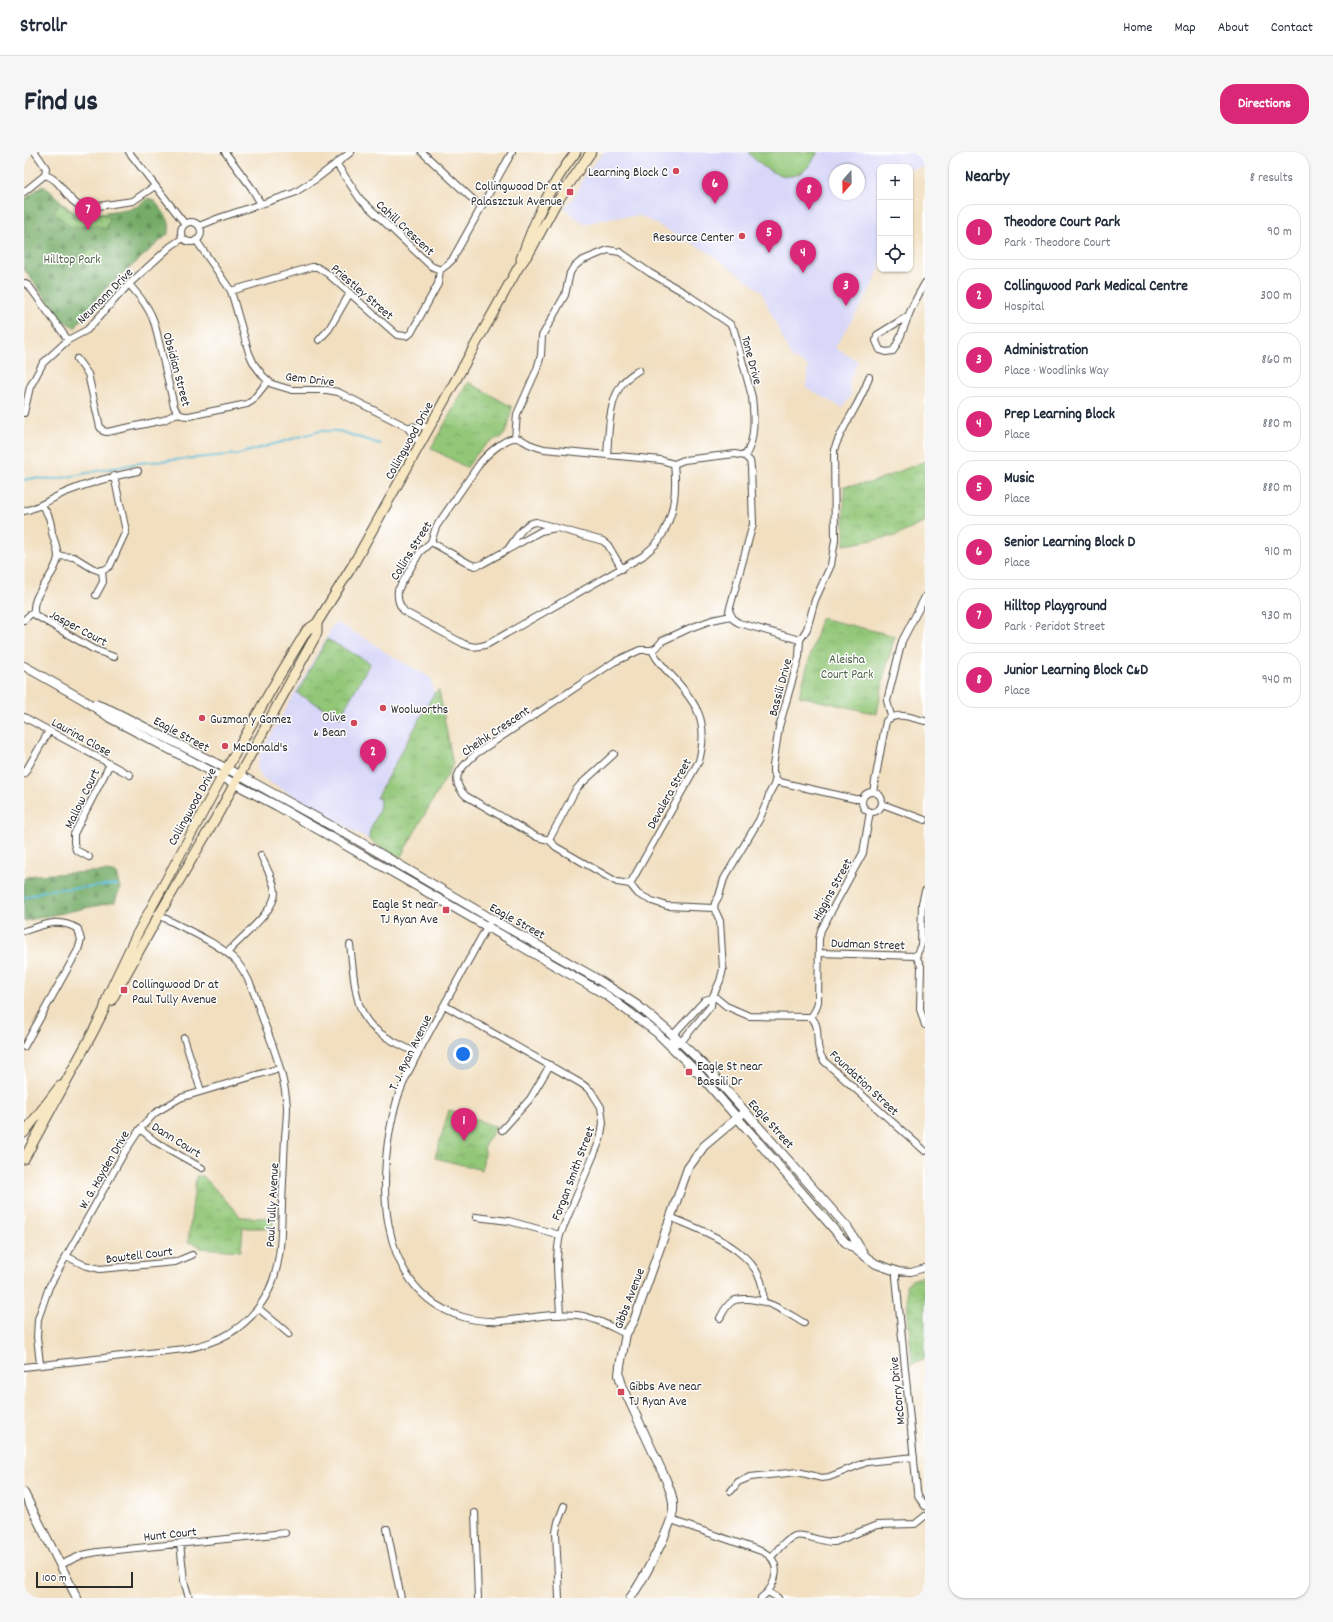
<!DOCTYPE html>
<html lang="en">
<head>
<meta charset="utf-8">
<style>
  body { margin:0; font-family:Dekko,sans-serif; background:#f6f6f7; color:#1f2937 }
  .controls { position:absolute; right:12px; top:12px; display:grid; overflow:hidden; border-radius:8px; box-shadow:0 1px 3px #0004 }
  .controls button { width:36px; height:36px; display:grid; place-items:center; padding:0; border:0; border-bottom:1px solid #e0e1e3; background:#fff; color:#1f2937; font:20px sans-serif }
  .compass { position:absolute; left:805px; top:12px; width:36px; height:36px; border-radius:50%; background:#fff; box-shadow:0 1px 3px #0004; rotate:200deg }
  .scale { position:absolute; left:12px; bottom:10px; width:97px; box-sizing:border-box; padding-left:4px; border:2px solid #2b2b2b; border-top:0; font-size:11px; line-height:14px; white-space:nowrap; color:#2b2b2b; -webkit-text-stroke:3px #fff; paint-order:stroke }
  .you { position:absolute; left:439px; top:902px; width:14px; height:14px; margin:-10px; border:3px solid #fff; border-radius:50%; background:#1a73e8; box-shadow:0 0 0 6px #1a73e833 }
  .badge { display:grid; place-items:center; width:26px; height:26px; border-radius:50%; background:#db2777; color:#fff; font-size:13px; font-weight:700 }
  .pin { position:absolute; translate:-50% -33px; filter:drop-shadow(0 1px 2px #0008) }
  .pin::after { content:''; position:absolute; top:21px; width:14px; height:12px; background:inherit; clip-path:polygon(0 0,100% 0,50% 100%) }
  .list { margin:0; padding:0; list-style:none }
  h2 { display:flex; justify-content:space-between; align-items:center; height:52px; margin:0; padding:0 16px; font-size:17px }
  h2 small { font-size:13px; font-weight:400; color:#747a83 }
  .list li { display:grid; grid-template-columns:26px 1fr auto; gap:12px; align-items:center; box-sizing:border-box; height:56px; margin:0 8px 8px; padding:0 8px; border:1px solid #e0e1e3; border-radius:16px }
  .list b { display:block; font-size:15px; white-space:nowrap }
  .list p { margin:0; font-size:13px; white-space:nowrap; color:#747a83 }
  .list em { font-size:13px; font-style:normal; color:#747a83 }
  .icon { flex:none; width:22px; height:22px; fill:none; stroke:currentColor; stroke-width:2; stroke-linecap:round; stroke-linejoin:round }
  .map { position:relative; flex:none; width:901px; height:1446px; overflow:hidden; border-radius:16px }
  header { display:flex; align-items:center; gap:24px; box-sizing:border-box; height:56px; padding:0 20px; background:#fff; border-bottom:1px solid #e0e1e3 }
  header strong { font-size:19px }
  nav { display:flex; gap:22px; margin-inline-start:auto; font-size:14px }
  .intro { display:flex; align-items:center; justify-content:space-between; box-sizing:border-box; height:96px; padding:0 24px }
  h1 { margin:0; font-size:28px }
  .button { padding:10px 18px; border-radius:16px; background:#db2777; color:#fff; font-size:14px; font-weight:700 }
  main { display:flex; gap:24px; padding:0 24px }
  aside { flex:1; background:#fff; border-radius:16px; box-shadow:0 1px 3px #0004 }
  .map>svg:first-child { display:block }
  .built { fill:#d8d7f8; fill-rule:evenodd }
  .grass { fill:url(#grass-tufts); stroke:#5f7952 }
  .forest { fill:url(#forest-firs); stroke:#506c4a }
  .park { fill:url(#park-crowns); stroke:#5f7952 }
  .garden { fill:#93c778; stroke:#5f7952 }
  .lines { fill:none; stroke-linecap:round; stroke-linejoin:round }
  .stream { stroke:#54b9d3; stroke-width:2 }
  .minor-casing { stroke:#494641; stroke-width:8 }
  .tertiary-casing { stroke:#494641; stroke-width:10 }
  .secondary-casing { stroke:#494641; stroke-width:11 }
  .minor { stroke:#fff; stroke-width:6 }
  .tertiary { stroke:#fff; stroke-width:8 }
  .secondary { stroke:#f7e8c3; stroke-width:9 }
  .poi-dot { fill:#d1495b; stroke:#fff; stroke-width:1.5 }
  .labels { text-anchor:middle; stroke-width:3; stroke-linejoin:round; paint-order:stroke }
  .poi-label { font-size:13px; fill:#2b2b2b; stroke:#fff; text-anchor:start }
  .street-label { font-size:13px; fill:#2b2b2b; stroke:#fff }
  .park-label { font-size:13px; fill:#4f6246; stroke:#fff }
</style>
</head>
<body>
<header>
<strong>Strollr</strong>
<nav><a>Home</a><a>Map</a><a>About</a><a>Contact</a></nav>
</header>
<div class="intro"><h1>Find us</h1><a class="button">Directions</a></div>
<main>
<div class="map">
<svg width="901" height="1446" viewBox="0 0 901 1446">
  <defs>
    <pattern id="grass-tufts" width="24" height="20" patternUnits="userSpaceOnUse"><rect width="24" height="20" fill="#93c778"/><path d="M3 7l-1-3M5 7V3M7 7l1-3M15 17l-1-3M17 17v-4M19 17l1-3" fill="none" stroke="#78a263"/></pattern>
    <pattern id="forest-firs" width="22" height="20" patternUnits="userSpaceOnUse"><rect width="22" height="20" fill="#76ac68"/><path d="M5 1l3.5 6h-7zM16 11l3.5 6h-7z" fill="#618c56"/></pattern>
    <pattern id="park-crowns" width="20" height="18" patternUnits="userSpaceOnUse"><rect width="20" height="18" fill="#93c778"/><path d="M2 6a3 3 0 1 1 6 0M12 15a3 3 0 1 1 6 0" fill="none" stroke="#78a263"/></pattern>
  </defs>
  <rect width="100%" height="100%" fill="#fff"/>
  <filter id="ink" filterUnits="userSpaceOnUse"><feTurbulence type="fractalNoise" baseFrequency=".025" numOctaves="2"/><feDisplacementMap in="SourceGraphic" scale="8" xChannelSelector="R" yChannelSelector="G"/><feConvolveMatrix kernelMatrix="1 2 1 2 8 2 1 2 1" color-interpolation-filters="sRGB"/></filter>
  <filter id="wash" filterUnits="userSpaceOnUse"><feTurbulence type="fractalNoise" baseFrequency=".012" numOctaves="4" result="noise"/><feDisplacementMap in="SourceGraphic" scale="16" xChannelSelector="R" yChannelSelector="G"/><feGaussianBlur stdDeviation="0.9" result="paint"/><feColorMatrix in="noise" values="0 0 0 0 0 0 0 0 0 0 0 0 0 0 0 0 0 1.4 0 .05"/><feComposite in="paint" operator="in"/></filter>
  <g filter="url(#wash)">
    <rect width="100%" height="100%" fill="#f1dfc0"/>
    <path class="built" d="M 580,0 L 901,0 L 901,15 L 891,16 L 886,18 L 886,15 L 856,15 L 856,116 L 845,140 L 811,196 L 834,209 L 825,230 L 827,243 L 819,256 L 782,236 L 784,214 L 768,206 L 737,139 L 686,101 L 617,64 L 591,65 L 560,72 L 540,56 L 552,42 L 561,22 ZM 811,18 L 835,18 L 835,42 L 811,42 Z
      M 311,470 L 351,492 L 361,500 L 407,526 L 410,541 L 352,645 L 356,646 L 356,656 L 345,681 L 345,688 L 240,627 L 236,623 L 233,614 L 236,602 Z"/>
    <path class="grass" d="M 415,538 L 429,613 L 376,706 L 345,688 C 344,673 357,665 356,646 L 352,646 L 410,541 Z"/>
    <path class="forest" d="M 17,34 C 26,34 40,57 53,61 C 63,64 96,58 108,56 L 114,54 L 124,46 L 130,48 C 137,58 151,70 143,83 L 77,141 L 51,176 L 38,168 L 0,117 L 0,48 Z
      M 83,719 L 92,721 L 96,736 L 91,750 L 0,769 L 0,726 L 10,723 Z"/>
    <path class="park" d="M 36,51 L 49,62 L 47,64 L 50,66 L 78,62 L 86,66 L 82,77 L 71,73 L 47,75 L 29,60 Z
      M 68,97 L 75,98 L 77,101 L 70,107 L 60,109 L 57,107 L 57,103 Z
      M 444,230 L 488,255 C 485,266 486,278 477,286 C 464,286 449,306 443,316 L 407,296 Z
      M 901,309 L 901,370 L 872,384 L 820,393 L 820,334 L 846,331 Z
      M 797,466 L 871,484 L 860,523 L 853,562 L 775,544 Z
      M 303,487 L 346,511 L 316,565 L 273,541 Z
      M 425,958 L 473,975 L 461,992 L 458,1018 L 411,1006 Z
      M 172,1024 L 179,1024 L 217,1065 L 249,1066 L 248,1076 L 219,1076 L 217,1099 L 176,1096 L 172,1092 L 164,1090 Z
      M 901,1123 L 901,1206 L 888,1212 L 882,1133 L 888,1128 Z"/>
    <path class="garden" d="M 724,0 L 794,0 C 790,6 786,13 781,18 C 762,34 736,15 724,0 Z"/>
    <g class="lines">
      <path class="stream" d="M 0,328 L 8,326 L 32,327 L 115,311 L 215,302 L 296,279 L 315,279 L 356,292
        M 0,746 L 22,738 L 93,733"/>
    </g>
  </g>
  <g filter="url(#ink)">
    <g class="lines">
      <defs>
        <path id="minor" d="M 105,0 L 161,72
          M 201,0 L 227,35 L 237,52
          M 398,0 L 457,55
          M 312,11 L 336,47 L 407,114 L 416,118 L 424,112 L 428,108 L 488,0
          M 21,23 C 39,28 41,49 60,56 L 109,49 L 131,34
          M 0,40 L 21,23 L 22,16 L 11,0
          M157 80a10 10 0 1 1 20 0a10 10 0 1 1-20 0Z
          M 175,74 L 195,66 L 270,41 L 292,27 L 327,0
          M 172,88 L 207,139 L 225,201 L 230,212 L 239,224 L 248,232 L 268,238 L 303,238 L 314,240 L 383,275 L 406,274
          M 0,131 L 5,134 L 44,188
          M 105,132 C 116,145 126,156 131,173 L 150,254 C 153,262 156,264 165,264 L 223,252 L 228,249 L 244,229
          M 207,139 L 288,115 L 293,115 L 304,122 L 373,183 L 382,184 L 387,181 L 414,132 L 416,118
          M 884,164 L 853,183 L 852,189 L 856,198 L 862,200 L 869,199 C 876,189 879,177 884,165 C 888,153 895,142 901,131
          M 295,188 L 305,177 L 326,141
          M 53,207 L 64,222 L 76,275 L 79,279 L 83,280 L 140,268 L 153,261
          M 0,261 L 6,235 L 19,211 L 44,188 L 63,178 L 105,132 L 147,94 L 159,86
          M 383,275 L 396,291
          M 491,286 L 493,262 L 513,217 L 517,203 L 518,184 L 541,143 L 546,121 L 549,116 L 557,109 L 584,98 L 596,100 L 626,121 L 661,141 L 706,172 L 710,178 L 728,245 C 730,263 732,288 721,304 L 726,309 L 727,315 L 729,372 L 705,459 L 710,468 L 715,471 L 776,488
          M 583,303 C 585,281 584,251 598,232 C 602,226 609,222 615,218
          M 650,312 C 653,338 650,366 635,388 C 631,394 624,399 619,404 L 464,492 C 455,495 449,496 440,492 L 381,460 C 375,453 373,448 374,438 L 396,400 L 407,390 L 412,375 L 456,311 C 462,303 481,286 491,286 C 497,286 501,290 505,292 C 510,294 516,296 520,297 L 637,308 L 650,312 L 660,308 L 711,302 L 721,304
          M 17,353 C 25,361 27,370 28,381 C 30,388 34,397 34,405 C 32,425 4,444 11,463 L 69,497 L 90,505
          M 0,359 C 16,356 30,344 45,339 C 67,330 90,324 114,319
          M 407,390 L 446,412 L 451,414 L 458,412 L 517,379 L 532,376
          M 484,397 C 492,387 499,371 512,370 L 579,389 L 584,393 L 598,417
          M 34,404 L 50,405 L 68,416 L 76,419 L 80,418 L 86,414 L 102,379 L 90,324
          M 72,443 L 79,430 L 78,418
          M 0,468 L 10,459
          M 867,564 L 863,549 L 878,489 L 901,445
          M 0,565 L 106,623
          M 0,622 L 25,579
          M 751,629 L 831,647 L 838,647
          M838 650a10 10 0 1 1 20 0a10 10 0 1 1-20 0Z
          M 849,640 L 862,569 C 874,559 887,566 901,569
          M 858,652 L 901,668
          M 525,688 L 551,639 L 556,633 L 590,602
          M 65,705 L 52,698 L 50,691 L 50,682 L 86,612
          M 606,732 L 675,609 C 685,570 674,553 649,525 C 641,517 633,509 628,498
          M 901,739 L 898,751 L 897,793 L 892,804 L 897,814 L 896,857 L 901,873
          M 690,756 L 643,754 L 628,749 L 614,742 L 606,732 L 593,730 L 532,695 L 525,688 L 513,685 L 442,644 C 423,627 438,614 453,601 L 590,510 L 616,498 L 628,498 L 633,495 L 638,489 L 666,476 L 688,468 L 707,464
          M 465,771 C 446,806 427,840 408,875 C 396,898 381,922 373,948 C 352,1019 350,1139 439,1165 C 480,1177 513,1159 553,1163 C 570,1165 587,1175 602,1182
          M 0,779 C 21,773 33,765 54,777 L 57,788 L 54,798 L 0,895
          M 326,793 C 330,819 329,860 351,877 C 363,888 380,894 394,902
          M 203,801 C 215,787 251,759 251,741 C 251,729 241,714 237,703
          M 795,801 L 892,804
          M 690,844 L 702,854 L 725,864 L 787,865 L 792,857 L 794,850 L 795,787 L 797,778 L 839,701 L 846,660
          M 420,853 L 558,932 L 567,939 L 577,955 L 579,971 L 576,988 L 536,1083 C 530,1111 535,1135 536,1163
          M 787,865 C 799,876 788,893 800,909 L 901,999
          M 160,886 L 177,939
          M 647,894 L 657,890 L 687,854 L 688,846 L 696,829 L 699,817 L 696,769 L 690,756 L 691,751 L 695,744 L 700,727 L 735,668 L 742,652 L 746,640 L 750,633 L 752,625 L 749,620 L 749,614 L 755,575 L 775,505 L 776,488 L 783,477 L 791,448 L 807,413 L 811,388 L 810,298 C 819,271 837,252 845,225
          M 647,894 L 649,883 L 681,848 L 688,846
          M 116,977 L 132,990 L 178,1016
          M 478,978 L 506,947 L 526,913
          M 452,1065 L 485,1069 L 536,1083
          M 646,1065 C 681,1080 744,1101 739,1149
          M 42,1104 L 60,1113 L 76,1117 L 151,1110 L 168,1103
          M 901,1116 L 887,1120 L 872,1119 L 872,1125 L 893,1339 L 895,1346 L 901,1354
          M 234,1156 L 265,1182
          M 696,1166 C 699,1160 703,1152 709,1149 C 714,1146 720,1147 725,1147 C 747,1149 761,1160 780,1171
          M 16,1212 L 13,1185 L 14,1167 L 25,1135 L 100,1001 L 116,977 L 131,961 L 156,946 L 256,916
          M 0,1215 L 160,1197 C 197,1191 228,1173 245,1138 C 258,1111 257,1080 258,1052 C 259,1029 260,1007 261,985 C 262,975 263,965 263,955 C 261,924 249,894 238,865 C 232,846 226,826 213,810 C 198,792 154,774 133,762
          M 707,1339 L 714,1330 L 726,1325 L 774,1320 L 798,1326 L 805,1325 L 843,1310 L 890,1305
          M 451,1361 L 454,1446
          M 647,1368 L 737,1399 C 760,1408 753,1434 737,1446
          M 363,1377 L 377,1446
          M 156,1391 L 160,1429 L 165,1446
          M 747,1405 C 754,1398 762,1386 771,1384 C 780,1381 798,1391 811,1390 L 853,1373 L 891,1372 L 901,1364
          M 36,1413 L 58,1403 L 73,1400 L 261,1381
          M 744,1440 L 754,1446
          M 535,1446 L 532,1380 L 534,1370 L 540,1354"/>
        <path id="tertiary" d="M 0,514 L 60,548 L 86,566 L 253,654 L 582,843 L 632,880 L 677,924 L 821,1090 L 852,1112 L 872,1119
          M 71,552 L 87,558 L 223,627 L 333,688 L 468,767 L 570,825 L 613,853 L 649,883 L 681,914 L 824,1076 L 841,1104
          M 0,1341 L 53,1446
          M 606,1446 C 617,1432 648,1375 649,1358 C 650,1347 646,1338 642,1328 L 598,1233 L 595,1223 L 596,1214 L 602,1182 L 610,1169 L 664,1016 L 680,994 L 718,962"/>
        <path id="secondary" d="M 497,107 C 511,67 526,33 552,0
          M 87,849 L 135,763 L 193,664 L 293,481 L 293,471
          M 0,981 L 36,934
          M 0,1007 L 69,880 L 80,858 L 84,843 L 112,784 L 198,625 L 248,536 L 283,478 L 293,471 L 330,411 L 494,116 L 507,98 L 531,53 L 567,0"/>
      </defs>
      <use href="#minor" class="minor-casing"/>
      <use href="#tertiary" class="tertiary-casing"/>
      <use href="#secondary" class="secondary-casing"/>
      <use href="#minor" class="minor"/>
      <use href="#tertiary" class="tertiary"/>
      <use href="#secondary" class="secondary"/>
    </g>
  </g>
  <g class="poi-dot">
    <circle cx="652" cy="19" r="4"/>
    <rect x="542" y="36" width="8" height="8" rx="2"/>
    <circle cx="718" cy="84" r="4"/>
    <circle cx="359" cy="556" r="4"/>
    <circle cx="178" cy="566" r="4"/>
    <circle cx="330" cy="571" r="4"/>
    <circle cx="201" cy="594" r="4"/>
    <rect x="418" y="754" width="8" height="8" rx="2"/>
    <rect x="96" y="834" width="8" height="8" rx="2"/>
    <rect x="661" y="916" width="8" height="8" rx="2"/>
    <rect x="593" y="1236" width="8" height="8" rx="2"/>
  </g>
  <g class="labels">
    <g class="poi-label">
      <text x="644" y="24" text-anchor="end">Learning Block C</text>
      <text x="538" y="38" text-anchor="end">Collingwood Dr at<tspan x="538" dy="15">Palaszczuk Avenue</tspan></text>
      <text x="710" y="89" text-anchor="end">Resource Center</text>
      <text x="367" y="561">Woolworths</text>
      <text x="322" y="569" text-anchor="end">Olive<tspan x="322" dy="15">&amp; Bean</tspan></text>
      <text x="186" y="571">Guzman y Gomez</text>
      <text x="209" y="599">McDonald's</text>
      <text x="414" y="756" text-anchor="end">Eagle St near<tspan x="414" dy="15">TJ Ryan Ave</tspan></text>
      <text x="108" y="836">Collingwood Dr at<tspan x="108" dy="15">Paul Tully Avenue</tspan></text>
      <text x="673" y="918">Eagle St near<tspan x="673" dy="15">Bassili Dr</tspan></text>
      <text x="605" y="1238">Gibbs Ave near<tspan x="605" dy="15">TJ Ryan Ave</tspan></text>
    </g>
    <g class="street-label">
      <text transform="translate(382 75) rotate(43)" y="5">Cahill Crescent</text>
      <text transform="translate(339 139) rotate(41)" y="5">Priestley Street</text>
      <text transform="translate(80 143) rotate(-45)" y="5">Neumann Drive</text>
      <text transform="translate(729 208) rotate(75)" y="5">Tone Drive</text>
      <text transform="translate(154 217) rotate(75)" y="5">Obsidian Street</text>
      <text transform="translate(286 226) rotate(7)" y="5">Gem Drive</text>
      <text transform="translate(384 288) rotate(-61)" y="5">Collingwood Drive</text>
      <text transform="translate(386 398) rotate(-58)" y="5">Collins Street</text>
      <text transform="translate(55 475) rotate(28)" y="5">Jasper Court</text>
      <text transform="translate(755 535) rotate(-75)" y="5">Bassili Drive</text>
      <text transform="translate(471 578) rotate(-34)" y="5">Cheihk Crescent</text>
      <text transform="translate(158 581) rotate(28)" y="5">Eagle Street</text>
      <text transform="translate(58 584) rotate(29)" y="5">Laurina Close</text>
      <text transform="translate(644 641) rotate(-61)" y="5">Devalera Street</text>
      <text transform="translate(57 646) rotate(-64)" y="5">Mallow Court</text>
      <text transform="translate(167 654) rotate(-61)" y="5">Collingwood Drive</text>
      <text transform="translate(807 737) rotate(-61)" y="5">Higgins Street</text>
      <text transform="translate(494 768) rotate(29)" y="5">Eagle Street</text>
      <text transform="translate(844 791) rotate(2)" y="5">Dudman Street</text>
      <text transform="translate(385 900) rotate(-64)" y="5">T. J. Ryan Avenue</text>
      <text transform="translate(841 930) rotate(43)" y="5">Foundation Street</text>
      <text transform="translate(748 971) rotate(48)" y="5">Eagle Street</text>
      <text transform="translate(153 987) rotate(32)" y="5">Dann Court</text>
      <text transform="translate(79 1017) rotate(-60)" y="5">W. G. Hayden Drive</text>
      <text transform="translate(548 1021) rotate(-69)" y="5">Forgan Smith Street</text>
      <text transform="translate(247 1053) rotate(-87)" y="5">Paul Tully Avenue</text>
      <text transform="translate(115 1102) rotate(-7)" y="5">Bowtell Court</text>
      <text transform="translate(604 1146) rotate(-69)" y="5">Gibbs Avenue</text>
      <text transform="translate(872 1239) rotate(-96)" y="5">McCorry Drive</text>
      <text transform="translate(146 1381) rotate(-6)" y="5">Hunt Court</text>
    </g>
    <g class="park-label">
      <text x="48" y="111">Hilltop Park</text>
      <text x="823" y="511">Aleisha<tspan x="823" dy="15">Court Park</tspan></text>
    </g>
  </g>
</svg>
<div class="controls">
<button>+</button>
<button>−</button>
<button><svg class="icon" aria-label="locate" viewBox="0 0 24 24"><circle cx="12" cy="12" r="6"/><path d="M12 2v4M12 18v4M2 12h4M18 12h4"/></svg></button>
</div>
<svg class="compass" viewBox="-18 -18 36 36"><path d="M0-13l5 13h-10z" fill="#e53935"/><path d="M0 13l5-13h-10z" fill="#747a83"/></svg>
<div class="scale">100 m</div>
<div class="you"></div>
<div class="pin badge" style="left:440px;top:989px">1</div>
<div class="pin badge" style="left:349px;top:620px">2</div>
<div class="pin badge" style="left:822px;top:154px">3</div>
<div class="pin badge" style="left:779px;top:121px">4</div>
<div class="pin badge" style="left:745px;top:101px">5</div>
<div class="pin badge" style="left:691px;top:52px">6</div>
<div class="pin badge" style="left:64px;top:78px">7</div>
<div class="pin badge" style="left:785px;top:58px">8</div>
</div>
<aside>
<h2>Nearby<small>8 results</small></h2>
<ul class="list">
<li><span class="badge">1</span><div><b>Theodore Court Park</b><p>Park · Theodore Court</p></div><em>90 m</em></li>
<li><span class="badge">2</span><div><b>Collingwood Park Medical Centre</b><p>Hospital</p></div><em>300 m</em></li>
<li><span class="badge">3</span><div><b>Administration</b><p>Place · Woodlinks Way</p></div><em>860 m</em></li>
<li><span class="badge">4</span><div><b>Prep Learning Block</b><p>Place</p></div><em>880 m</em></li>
<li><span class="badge">5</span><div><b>Music</b><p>Place</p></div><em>880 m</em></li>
<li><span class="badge">6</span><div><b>Senior Learning Block D</b><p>Place</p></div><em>910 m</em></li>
<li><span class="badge">7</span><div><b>Hilltop Playground</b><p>Park · Peridot Street</p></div><em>930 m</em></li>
<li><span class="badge">8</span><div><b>Junior Learning Block C&amp;D</b><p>Place</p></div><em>940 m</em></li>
</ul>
</aside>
</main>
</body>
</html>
